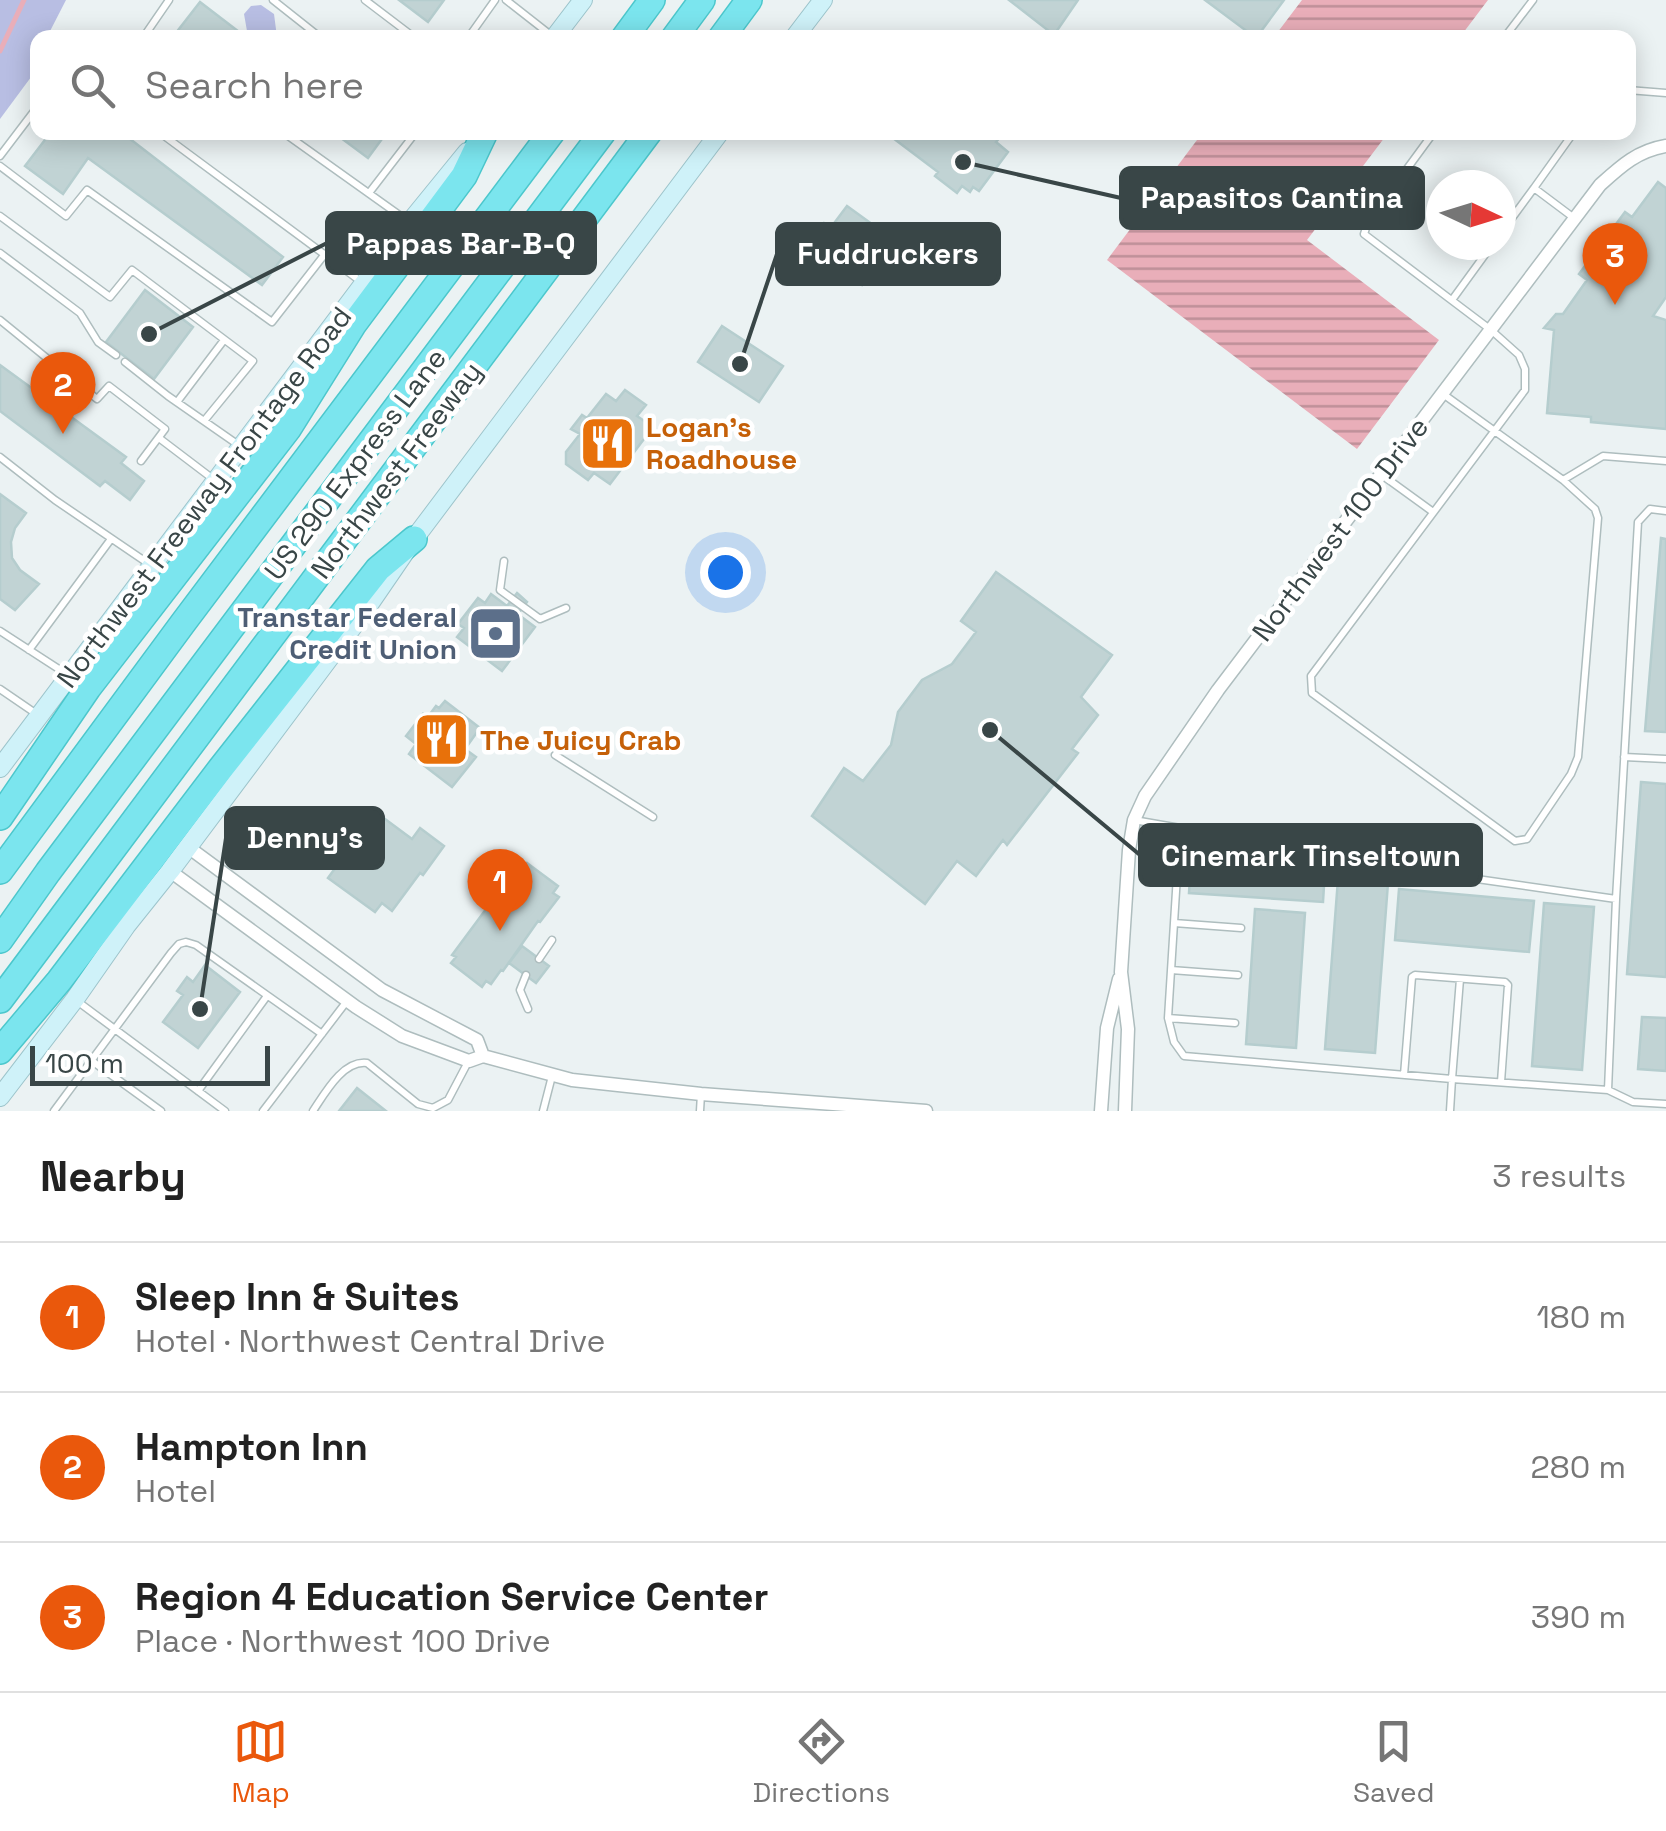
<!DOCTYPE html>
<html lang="en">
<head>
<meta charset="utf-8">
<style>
  body { margin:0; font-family:"Space Grotesk",sans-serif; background:#f2f2f2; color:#222 }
  .compass { position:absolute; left:1426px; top:170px; width:90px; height:90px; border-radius:50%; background:#fff; box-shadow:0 5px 25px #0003; rotate:94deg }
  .scale { position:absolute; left:30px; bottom:25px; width:240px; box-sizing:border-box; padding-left:10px; border:5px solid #394647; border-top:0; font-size:28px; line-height:35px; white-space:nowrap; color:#394647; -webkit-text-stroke:8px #fff; paint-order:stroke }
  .you { position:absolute; left:725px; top:572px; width:35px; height:35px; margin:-25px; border:8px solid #fff; border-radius:50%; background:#1a73e8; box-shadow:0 0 0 15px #1a73e833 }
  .badge { display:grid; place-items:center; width:65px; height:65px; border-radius:50%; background:#ea580c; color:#fff; font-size:32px; font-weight:700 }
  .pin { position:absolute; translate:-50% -82px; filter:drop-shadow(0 2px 5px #0008) }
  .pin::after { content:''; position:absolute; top:52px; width:35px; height:30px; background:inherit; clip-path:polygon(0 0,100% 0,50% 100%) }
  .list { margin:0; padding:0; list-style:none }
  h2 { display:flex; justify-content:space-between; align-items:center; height:130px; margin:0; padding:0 40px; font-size:42px }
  h2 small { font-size:32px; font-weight:400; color:#767676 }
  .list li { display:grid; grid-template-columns:65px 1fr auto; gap:30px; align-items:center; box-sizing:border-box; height:150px; padding:0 40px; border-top:2px solid #e0e0e0 }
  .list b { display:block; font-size:38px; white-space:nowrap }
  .list p { margin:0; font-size:32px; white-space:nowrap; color:#767676 }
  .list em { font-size:32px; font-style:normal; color:#767676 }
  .icon { flex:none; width:55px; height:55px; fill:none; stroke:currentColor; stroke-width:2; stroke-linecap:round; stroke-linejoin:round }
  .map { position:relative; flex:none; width:1666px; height:1111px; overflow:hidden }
  .search { position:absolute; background:#fff; box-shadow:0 5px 25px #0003; left:30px; right:30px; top:30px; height:110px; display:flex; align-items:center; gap:25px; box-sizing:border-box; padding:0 35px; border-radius:20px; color:#767676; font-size:38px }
  .sheet { height:580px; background:#fff }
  nav { display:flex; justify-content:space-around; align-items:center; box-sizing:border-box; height:140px; border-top:2px solid #e0e0e0; background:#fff; font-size:28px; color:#767676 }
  nav a { display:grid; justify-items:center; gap:5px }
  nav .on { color:#ea580c }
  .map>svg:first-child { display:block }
  .grass { fill:#b8bee3 }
  .water { fill:url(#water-rules) }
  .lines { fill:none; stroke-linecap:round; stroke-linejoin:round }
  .stream { stroke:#e9aeb9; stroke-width:5 }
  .building { fill:#c1d3d4; stroke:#b5cdce; stroke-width:2.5 }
  .lane-casing { stroke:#aebdbe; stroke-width:9 }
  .street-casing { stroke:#aebdbe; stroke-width:15 }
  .secondary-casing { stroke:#9dc4cb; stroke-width:20 }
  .highway-casing { stroke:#4cc7cc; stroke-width:28 }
  .lane { stroke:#fff; stroke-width:6 }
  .street { stroke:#fff; stroke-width:12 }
  .secondary { stroke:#cff2f9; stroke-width:18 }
  .highway { stroke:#7be5ee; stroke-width:25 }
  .labels { text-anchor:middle; stroke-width:9; stroke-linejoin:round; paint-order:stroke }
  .food-label { font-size:28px; font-weight:bold; fill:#c56008; stroke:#fff; text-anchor:start }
  .street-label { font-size:28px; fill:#394647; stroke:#fff }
  .service-label { font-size:28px; font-weight:bold; fill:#4e5e75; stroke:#fff; text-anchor:end }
  .leader { fill:none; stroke:#394647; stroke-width:4 }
  .callout-dot { fill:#394647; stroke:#fff; stroke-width:4 }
  .callout { fill:#394647; stroke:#394647; stroke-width:4 }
  .callout-label { font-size:30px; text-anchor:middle; font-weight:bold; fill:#fff }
</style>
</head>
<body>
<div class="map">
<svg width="1666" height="1111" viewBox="0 0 1666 1111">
  <defs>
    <pattern id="water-rules" width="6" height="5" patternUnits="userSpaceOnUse" patternTransform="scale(2.5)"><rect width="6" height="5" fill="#e9aeb9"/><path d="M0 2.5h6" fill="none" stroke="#be8f98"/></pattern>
  </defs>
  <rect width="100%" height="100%" fill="#ebf2f3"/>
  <path class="grass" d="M 0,0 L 66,0 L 47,37 L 38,38 L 37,69 L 0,119 Z
    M 261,5 L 274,14 L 277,37 L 256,37 L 247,31 L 244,14 L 251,6 Z"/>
  <path class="water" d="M 1302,0 L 1488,0 L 1460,37 L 1274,37 Z
    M 1203,132 L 1388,133 L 1307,240 L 1439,340 L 1357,449 L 1107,260 Z"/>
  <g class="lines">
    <path class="stream" d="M 0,51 L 24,0"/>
  </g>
  <path class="building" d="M 399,0 L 444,0 L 428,22 Z
    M 1009,0 L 1078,0 L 1054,35 Z
    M 1205,0 L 1284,0 L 1256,38 Z
    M 200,2 L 247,38 L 172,38 Z
    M 51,132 L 121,132 L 283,257 L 262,285 L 88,158 L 63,194 L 25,166 Z
    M 333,132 L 387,132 L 368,158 Z
    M 890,132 L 997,132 L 1001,136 L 996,142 L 1008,152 L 979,191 L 973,187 L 970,192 L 962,186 L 957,193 L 935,176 L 938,172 L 889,135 Z
    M 1658,182 L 1666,188 L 1666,297 L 1653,316 L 1666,320 L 1666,429 L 1591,422 L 1591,417 L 1547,413 L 1554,330 L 1544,328 L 1556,314 L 1563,314 L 1587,280 L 1579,274 L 1625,212 L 1632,217 Z
    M 847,206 L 887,235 L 879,245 L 885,249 L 877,260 L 879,261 L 862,285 L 815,251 L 821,243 L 814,237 L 824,223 L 832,226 Z
    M 145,290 L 193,327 L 154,379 L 106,342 Z
    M 722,326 L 783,366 L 759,402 L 698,362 Z
    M 0,365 L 126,457 L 121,463 L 144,481 L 130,500 L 105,481 L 100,486 L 0,411 Z
    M 625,390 L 646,405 L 637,416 L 653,427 L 610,484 L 594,473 L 588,480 L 566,464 L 566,452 L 580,434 L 571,429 L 582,415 L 587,418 L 606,394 L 616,401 Z
    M 0,494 L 26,513 L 15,528 L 11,542 L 12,558 L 20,570 L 39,584 L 15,610 L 0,599 Z
    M 1661,538 L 1666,539 L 1666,732 L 1645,731 Z
    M 996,572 L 1112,655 L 1081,697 L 1098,715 L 1072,749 L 1078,753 L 1007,845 L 1003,840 L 976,876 L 957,861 L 925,904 L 812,816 L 844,768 L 863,781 L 891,745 L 898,712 L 922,680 L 952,664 L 976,632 L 961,621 Z
    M 517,593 L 527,602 L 518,614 L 507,606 Z
    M 491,594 L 535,627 L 502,671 L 457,637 L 464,628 L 458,624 L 478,598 L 485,603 Z
    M 445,701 L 480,728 L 465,749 L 476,757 L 452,787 L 409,754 L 416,744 L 406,736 L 423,714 L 427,718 L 436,706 L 439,708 Z
    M 1641,782 L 1666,784 L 1666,977 L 1627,974 Z
    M 385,819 L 412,839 L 420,828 L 444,846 L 423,875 L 420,873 L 392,911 L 382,903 L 375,912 L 328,878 L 358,837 L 367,844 Z
    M 1192,844 L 1326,853 L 1323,902 L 1189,893 Z
    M 1340,853 L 1390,857 L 1375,1053 L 1325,1049 Z
    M 527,863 L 558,886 L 553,893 L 559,897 L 540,922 L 538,921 L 503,971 L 501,970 L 491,984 L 486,981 L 482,987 L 451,963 L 456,957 L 452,955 L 518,866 L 522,870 Z
    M 1399,889 L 1534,901 L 1529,952 L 1395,940 Z
    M 1544,903 L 1594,907 L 1582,1070 L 1532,1066 Z
    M 1255,909 L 1305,913 L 1296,1048 L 1246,1044 Z
    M 522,946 L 549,966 L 536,983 L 509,963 Z
    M 205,965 L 240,992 L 198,1048 L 163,1022 L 183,995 L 177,991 L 187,977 L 193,982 Z
    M 1642,1017 L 1666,1018 L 1666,1071 L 1638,1069 Z
    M 357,1088 L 386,1111 L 339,1111 Z"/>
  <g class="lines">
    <defs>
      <path id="lane" d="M 273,0 L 321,38
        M 365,0 L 415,38
        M 506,0 L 552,36
        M 146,38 L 147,32 L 169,0
        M 468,38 L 495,0
        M 1504,38 L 1533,0
        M 1628,90 L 1666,93
        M 159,132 L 363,283
        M 273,132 L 287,135 L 409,222
        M 1434,132 L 1368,222 L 1364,234 L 1491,330 L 1519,355 L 1525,369 L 1525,390 L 1311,676 L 1312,693 L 1515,841 L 1527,839 L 1571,774 L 1578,757 L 1598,518 L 1595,509 L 1563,480
        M 0,156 L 38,106
        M 0,166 L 66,216 L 87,190 L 272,322 L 325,254
        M 1534,188 L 1574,132
        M 369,193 L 416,132
        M 0,216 L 110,297 L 132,270 L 253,361 L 204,421
        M 1501,233 L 1534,188 L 1574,218
        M 0,253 L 80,313 L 98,342 L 116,355
        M 1452,300 L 1492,245
        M 0,320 L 97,399 L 109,386 L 165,429 L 141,461
        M 125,362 L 168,396 L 237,444
        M 1443,394 L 1563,480 L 1603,456 L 1666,461
        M 177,402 L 224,340
        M 159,438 L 213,479
        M 0,457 L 55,500 L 149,564
        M 1382,475 L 1433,512
        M 504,561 L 500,590 L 540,619 L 566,608
        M 0,631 L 68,675
        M 29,650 L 111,539
        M 0,689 L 38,715
        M 555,755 L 653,817
        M 1624,757 L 1666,759
        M 1134,820 L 1180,828 L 1168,1018 L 1174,1042 L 1184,1056 L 1452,1079 L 1460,979
        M 1180,828 L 1308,838 L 1408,851 L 1449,875 L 1616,899
        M 1174,923 L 1241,928
        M 539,959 L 552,940
        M 1171,970 L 1238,975
        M 526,975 L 520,990 L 528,1009
        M 77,1001 L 225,1111
        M 1168,1018 L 1235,1023
        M 92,1061 L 161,1111
        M 1404,1075 L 1412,977 L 1415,975 L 1505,982 L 1508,985 L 1501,1082
        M 1608,1090 L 1633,1102 L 1666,1104
        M 198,1091 L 267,996
        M 54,1111 L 171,953 L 179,944 L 186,942 L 196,945 L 322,1034
        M 263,1111 L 347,1001
        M 313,1111 C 325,1093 343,1060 367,1063 L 418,1104 L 433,1108 L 448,1100 L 468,1062
        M 543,1111 L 552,1076
        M 700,1111 L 701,1094
        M 1450,1111 L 1452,1079 L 1608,1090 L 1616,899 L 1638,522 L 1650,509 L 1666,511"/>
      <path id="street" d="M 188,847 L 382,990 L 477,1040 L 483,1056
        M 170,871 L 356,1007 L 402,1036 L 469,1061 L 483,1056 L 572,1080 L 701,1094 L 926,1111
        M 1101,1111 L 1107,1028 L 1119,979
        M 1125,1111 L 1128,1029 L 1121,972 L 1129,850 L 1134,820 L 1145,796 L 1218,690 L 1600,185 C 1621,166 1637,151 1666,146"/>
      <path id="secondary" d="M 554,38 L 583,0
        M 794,38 L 823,0
        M 0,768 L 410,222 L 467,152
        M 0,1097 L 75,999 L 126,926 L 170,871 L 366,609 L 414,539 L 720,132"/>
      <path id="highway" d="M 624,38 L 652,0
        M 674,38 L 702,0
        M 721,38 L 749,0
        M 0,817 L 88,688 L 288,429 L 353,325 L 464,176 L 485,132
        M 0,871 L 183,623 L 552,132
        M 0,940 L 48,872 L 603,132
        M 0,1000 L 649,132
        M 0,1051 L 59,981 L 221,768 L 378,569 L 414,539"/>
    </defs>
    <use href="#lane" class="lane-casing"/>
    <use href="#street" class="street-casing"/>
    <use href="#secondary" class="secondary-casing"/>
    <use href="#highway" class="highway-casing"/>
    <use href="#lane" class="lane"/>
    <use href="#street" class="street"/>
    <use href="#secondary" class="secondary"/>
    <use href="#highway" class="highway"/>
  </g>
  <defs>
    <symbol id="restaurant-square" viewBox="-11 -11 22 22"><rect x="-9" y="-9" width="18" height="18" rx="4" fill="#e8710a" stroke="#fff"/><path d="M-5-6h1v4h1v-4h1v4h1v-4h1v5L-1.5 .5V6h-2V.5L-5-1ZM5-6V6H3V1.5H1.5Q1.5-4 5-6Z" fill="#fff"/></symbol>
    <symbol id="bank-square" viewBox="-11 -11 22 22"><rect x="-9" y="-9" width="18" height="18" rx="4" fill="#5c6f8a" stroke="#fff"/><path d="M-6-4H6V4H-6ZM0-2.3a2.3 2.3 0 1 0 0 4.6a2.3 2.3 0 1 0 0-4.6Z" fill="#fff"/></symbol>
  </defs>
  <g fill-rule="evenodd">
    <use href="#restaurant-square" x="576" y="412" width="63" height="63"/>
    <use href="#bank-square" x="464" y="602" width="63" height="63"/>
    <use href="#restaurant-square" x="410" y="708" width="63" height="63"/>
  </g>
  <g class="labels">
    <g class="food-label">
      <text x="646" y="437">Logan's<tspan x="646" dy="32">Roadhouse</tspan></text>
      <text x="480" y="750">The Juicy Crab</text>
    </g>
    <g class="street-label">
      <text transform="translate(355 464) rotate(-53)" y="10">US 290 Express Lane</text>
      <text transform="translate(396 470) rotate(-53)" y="10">Northwest Freeway</text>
      <text transform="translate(204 497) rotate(-53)" y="10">Northwest Freeway Frontage Road</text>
      <text transform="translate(1340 529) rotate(-53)" y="10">Northwest 100 Drive</text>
    </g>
    <g class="service-label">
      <text x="457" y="627">Transtar Federal<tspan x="457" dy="32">Credit Union</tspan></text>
    </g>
  </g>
  <path class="leader" d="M963 162L1121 198M149 334L327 243M740 364L777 254M200 1009L226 838M990 730L1140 855"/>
  <g class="callout-dot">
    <circle cx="963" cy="162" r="10"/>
    <circle cx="149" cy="334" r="10"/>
    <circle cx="740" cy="364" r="10"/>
    <circle cx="200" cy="1009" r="10"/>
    <circle cx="990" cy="730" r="10"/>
  </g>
  <g class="callout">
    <rect x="1121" y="168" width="302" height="60" rx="10"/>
    <rect x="327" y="213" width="268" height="60" rx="10"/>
    <rect x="777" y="224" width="222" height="60" rx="10"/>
    <rect x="226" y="808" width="157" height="60" rx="10"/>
    <rect x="1140" y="825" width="341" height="60" rx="10"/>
  </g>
  <g class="callout-label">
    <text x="1272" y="208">Papasitos Cantina</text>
    <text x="461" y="254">Pappas Bar-B-Q</text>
    <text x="888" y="264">Fuddruckers</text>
    <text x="305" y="848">Denny's</text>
    <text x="1311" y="866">Cinemark Tinseltown</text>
  </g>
</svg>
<svg class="compass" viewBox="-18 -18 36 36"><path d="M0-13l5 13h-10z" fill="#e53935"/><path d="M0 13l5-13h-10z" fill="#767676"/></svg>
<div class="scale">100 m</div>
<div class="you"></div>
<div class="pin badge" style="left:500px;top:931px">1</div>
<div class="pin badge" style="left:63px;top:434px">2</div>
<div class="pin badge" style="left:1615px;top:305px">3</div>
<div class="search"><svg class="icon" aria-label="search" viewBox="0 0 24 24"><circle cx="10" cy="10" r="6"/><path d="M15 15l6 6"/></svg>Search here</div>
</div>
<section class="sheet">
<h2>Nearby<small>3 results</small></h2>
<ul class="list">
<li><span class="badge">1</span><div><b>Sleep Inn &amp; Suites</b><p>Hotel · Northwest Central Drive</p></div><em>180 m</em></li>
<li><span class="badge">2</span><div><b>Hampton Inn</b><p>Hotel</p></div><em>280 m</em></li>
<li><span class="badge">3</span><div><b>Region 4 Education Service Center</b><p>Place · Northwest 100 Drive</p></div><em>390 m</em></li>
</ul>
</section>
<nav>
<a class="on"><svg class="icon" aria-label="map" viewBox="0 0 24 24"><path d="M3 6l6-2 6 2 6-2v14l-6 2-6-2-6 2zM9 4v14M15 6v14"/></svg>Map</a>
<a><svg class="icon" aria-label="directions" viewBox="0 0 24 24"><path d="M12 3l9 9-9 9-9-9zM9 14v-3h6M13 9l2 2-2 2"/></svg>Directions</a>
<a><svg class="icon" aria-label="saved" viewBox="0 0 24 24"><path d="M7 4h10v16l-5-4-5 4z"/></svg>Saved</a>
</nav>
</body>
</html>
